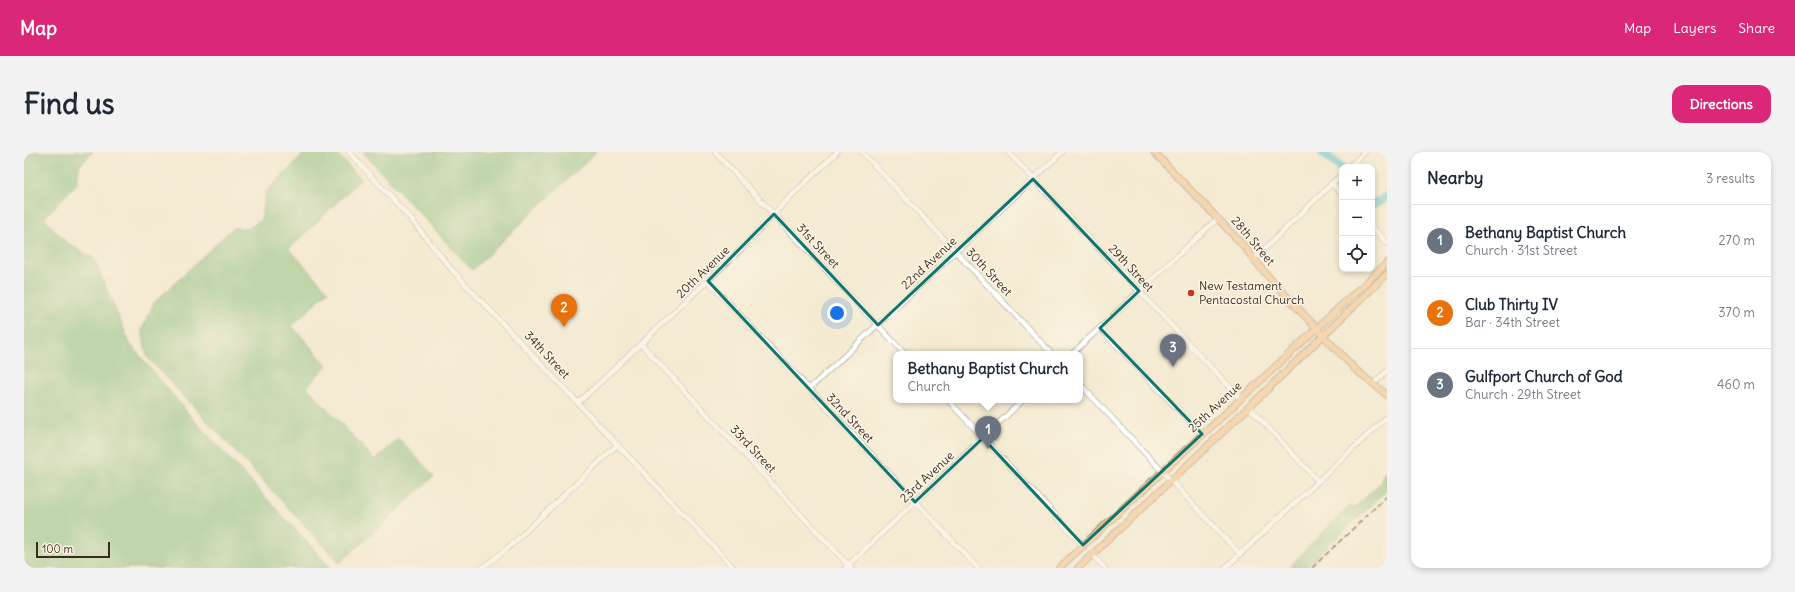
<!DOCTYPE html>
<html lang="en">
<head>
<meta charset="utf-8">
<style>
  body { margin:0; font-family:Delius,sans-serif; background:#f2f2f3; color:#1f2937 }
  .controls { position:absolute; right:12px; top:12px; display:grid; overflow:hidden; border-radius:8px; box-shadow:0 2px 6px #0003 }
  .controls button { width:36px; height:36px; display:grid; place-items:center; padding:0; border:0; border-bottom:1px solid #e0e1e3; background:#fff; color:#1f2937; font:20px sans-serif }
  .scale { position:absolute; left:12px; bottom:10px; width:74px; box-sizing:border-box; padding-left:4px; border:2px solid #3b2a1e; border-top:0; font-size:11px; line-height:14px; white-space:nowrap; color:#3b2a1e; -webkit-text-stroke:3px #fcf5e5; paint-order:stroke }
  .you { position:absolute; left:813px; top:161px; width:14px; height:14px; margin:-10px; border:3px solid #fff; border-radius:50%; background:#1a73e8; box-shadow:0 0 0 6px #1a73e833 }
  .badge { display:grid; place-items:center; width:26px; height:26px; border-radius:50%; background:#db2777; color:#fff; font-size:13px; font-weight:700 }
  .pin { position:absolute; translate:-50% -33px; filter:drop-shadow(0 1px 2px #0008) }
  .pin::after { content:''; position:absolute; top:21px; width:14px; height:12px; background:inherit; clip-path:polygon(0 0,100% 0,50% 100%) }
  .popup { position:absolute; left:869px; top:199px; width:190px; height:52px; box-sizing:border-box; display:grid; place-content:center; border-radius:8px; background:#fff; filter:drop-shadow(0 1px 3px #0005); font-size:13px; white-space:nowrap; color:#747a83 }
  .popup b { font-size:15px; color:#1f2937 }
  .popup::after { content:''; position:absolute; left:50%; top:100%; margin-left:-8px; border:8px solid transparent; border-top-color:#fff }
  .list { margin:0; padding:0; list-style:none }
  h2 { display:flex; justify-content:space-between; align-items:center; height:52px; margin:0; padding:0 16px; font-size:17px }
  h2 small { font-size:13px; font-weight:400; color:#747a83 }
  .list li { display:grid; grid-template-columns:26px 1fr auto; gap:12px; align-items:center; box-sizing:border-box; height:72px; padding:0 16px; border-top:1px solid #e0e1e3 }
  .list b { display:block; font-size:15px; white-space:nowrap }
  .list p { margin:0; font-size:13px; white-space:nowrap; color:#747a83 }
  .list em { font-size:13px; font-style:normal; color:#747a83 }
  .icon { flex:none; width:22px; height:22px; fill:none; stroke:currentColor; stroke-width:2; stroke-linecap:round; stroke-linejoin:round }
  .map { position:relative; flex:none; width:1363px; height:416px; overflow:hidden; border-radius:12px }
  header { display:flex; align-items:center; gap:24px; box-sizing:border-box; height:56px; padding:0 20px; background:#db2777; color:#fff }
  header strong { font-size:19px }
  nav { display:flex; gap:22px; margin-inline-start:auto; font-size:14px }
  .intro { display:flex; align-items:center; justify-content:space-between; box-sizing:border-box; height:96px; padding:0 24px }
  h1 { margin:0; font-size:28px }
  .button { padding:10px 18px; border-radius:12px; background:#db2777; color:#fff; font-size:14px; font-weight:700 }
  main { display:flex; gap:24px; padding:0 24px }
  aside { flex:1; background:#fff; border-radius:12px; box-shadow:0 2px 6px #0003 }
  .map>svg:first-child { display:block }
  .forest { fill:#80bc7a; stroke:#5e734c }
  .lines { fill:none; stroke-linecap:round; stroke-linejoin:round }
  .river { stroke:#56c2cf; stroke-width:9 }
  .minor-casing { stroke:#988a78; stroke-width:6 }
  .major-casing { stroke:#988a78; stroke-width:8 }
  .minor { stroke:#fff; stroke-width:5 }
  .major { stroke:#f6be87; stroke-width:6 }
  .rail { stroke:#3b2a1e; stroke-width:1.5; stroke-dasharray:6 3; stroke-linecap:butt }
  .marked { fill:none; stroke:#0f766e; stroke-width:3; stroke-linejoin:round }
  .poi-dot { fill:#c8321e; stroke:#fcf5e5; stroke-width:1.5 }
  .labels { text-anchor:middle; stroke-width:3; stroke-linejoin:round; paint-order:stroke }
  .street-label { font-size:12px; fill:#3b2a1e; stroke:#fcf5e5 }
  .poi-label { font-size:12px; fill:#3b2a1e; stroke:#fcf5e5; text-anchor:start }
</style>
</head>
<body>
<header>
<strong>Map</strong>
<nav><a>Map</a><a>Layers</a><a>Share</a></nav>
</header>
<div class="intro"><h1>Find us</h1><a class="button">Directions</a></div>
<main>
<div class="map">
<svg width="1363" height="416" viewBox="0 0 1363 416">
  <rect width="100%" height="100%" fill="#fcf5e5"/>
  <filter id="ink" filterUnits="userSpaceOnUse"><feTurbulence type="fractalNoise" baseFrequency=".025" numOctaves="2"/><feDisplacementMap in="SourceGraphic" scale="8" xChannelSelector="R" yChannelSelector="G"/><feConvolveMatrix kernelMatrix="1 2 1 2 8 2 1 2 1" color-interpolation-filters="sRGB"/></filter>
  <filter id="wash" filterUnits="userSpaceOnUse"><feTurbulence type="fractalNoise" baseFrequency=".012" numOctaves="4" result="noise"/><feDisplacementMap in="SourceGraphic" scale="16" xChannelSelector="R" yChannelSelector="G"/><feGaussianBlur stdDeviation="0.9" result="paint"/><feColorMatrix in="noise" values="0 0 0 0 0 0 0 0 0 0 0 0 0 0 0 0 0 1.4 0 .05"/><feComposite in="paint" operator="in"/></filter>
  <g filter="url(#wash)">
    <rect width="100%" height="100%" fill="#f4ead1"/>
    <path class="forest" d="M 0,0 L 69,0 L 55,14 L 53,31 L 20,66 L 42,90 L 70,107 L 106,192 L 168,266 L 307,416 L 0,416 Z
      M 282,0 L 311,0 L 337,27 L 265,97 L 304,139 L 268,174 L 303,213 L 283,235 L 351,308 L 375,287 L 410,324 L 316,411 L 123,205 L 118,178 L 130,151 L 209,76 L 225,76 L 237,68 L 242,40 Z
      M 339,0 L 572,0 L 448,118 Z
      M 1363,317 L 1363,338 L 1281,416 L 1264,416 L 1325,354 L 1330,356 L 1357,330 L 1359,321 Z"/>
    <g class="lines">
      <path class="river" d="M 1298,0 L 1318,17
        M 1348,52 L 1357,49 L 1363,44"/>
    </g>
  </g>
  <g filter="url(#ink)">
    <g class="lines">
      <defs>
        <path id="minor" d="M 325,0 L 386,66 L 429,119 L 710,416
          M 691,0 L 881,202
          M 838,0 L 1028,202
          M 984,0 L 1216,246
          M 1325,15 L 1341,0
          M 1308,31 L 1318,43
          M 1348,75 L 1363,91
          M 1230,107 L 1318,22
          M 684,129 L 954,416
          M 1076,176 L 1178,282
          M 618,193 L 827,416
          M 1048,202 L 1194,66
          M 1056,232 L 1216,402
          M 1349,232 L 1363,219
          M 785,237 L 1038,0
          M 924,248 L 1059,393
          M 554,251 L 715,99 L 759,52 L 813,0
          M 1225,255 L 1294,329
          M 1068,403 L 1081,416
          M 458,416 L 485,395 L 593,293
          M 821,416 L 999,248
          M 1201,416 L 1363,265"/>
        <path id="major" d="M 1130,0 L 1216,90 L 1242,122 L 1308,193 L 1332,218 L 1363,243
          M 1035,416 L 1363,111
          M 1054,416 L 1225,255 L 1363,122"/>
      </defs>
      <use href="#minor" class="minor-casing"/>
      <use href="#major" class="major-casing"/>
      <use href="#minor" class="minor"/>
      <use href="#major" class="major"/>
      <path class="rail" d="M 1288,416 L 1363,344"/>
    </g>
  </g>
  <path d="M0 0H1363V416H0ZM 1009,27 L 1115,139 L 1076,176 L 1178,282 L 1059,393 L 959,286 L 891,350 L 684,129 L 750,62 L 854,173 Z" fill="#f4ead1" fill-opacity=".55" fill-rule="evenodd"/>
  <path class="marked" d="M 1009,27 L 1115,139 L 1076,176 L 1178,282 L 1059,393 L 959,286 L 891,350 L 684,129 L 750,62 L 854,173 Z"/>
  <circle class="poi-dot" cx="1167" cy="141" r="4"/>
  <g class="labels">
    <g class="street-label">
      <text transform="translate(1229 89) rotate(50)" y="4">28th Street</text>
      <text transform="translate(794 94) rotate(47)" y="4">31st Street</text>
      <text transform="translate(905 111) rotate(-43)" y="4">22nd Avenue</text>
      <text transform="translate(1107 116) rotate(47)" y="4">29th Street</text>
      <text transform="translate(679 120) rotate(-44)" y="4">20th Avenue</text>
      <text transform="translate(965 120) rotate(47)" y="4">30th Street</text>
      <text transform="translate(523 203) rotate(47)" y="4">34th Street</text>
      <text transform="translate(1191 255) rotate(-43)" y="4">25th Avenue</text>
      <text transform="translate(826 266) rotate(47)" y="4">32nd Street</text>
      <text transform="translate(729 297) rotate(47)" y="4">33rd Street</text>
      <text transform="translate(903 325) rotate(-43)" y="4">23rd Avenue</text>
    </g>
    <g class="poi-label">
      <text x="1175" y="138">New Testament<tspan x="1175" dy="14">Pentacostal Church</tspan></text>
    </g>
  </g>
</svg>
<div class="controls">
<button>+</button>
<button>−</button>
<button><svg class="icon" aria-label="locate" viewBox="0 0 24 24"><circle cx="12" cy="12" r="6"/><path d="M12 2v4M12 18v4M2 12h4M18 12h4"/></svg></button>
</div>
<div class="scale">100 m</div>
<div class="you"></div>
<div class="pin badge" style="left:964px;top:297px;background:#6b7280">1</div>
<div class="popup"><b>Bethany Baptist Church</b>Church</div>
<div class="pin badge" style="left:540px;top:175px;background:#e8710a">2</div>
<div class="pin badge" style="left:1149px;top:215px;background:#6b7280">3</div>
</div>
<aside>
<h2>Nearby<small>3 results</small></h2>
<ul class="list">
<li><span class="badge" style="background:#6b7280">1</span><div><b>Bethany Baptist Church</b><p>Church · 31st Street</p></div><em>270 m</em></li>
<li><span class="badge" style="background:#e8710a">2</span><div><b>Club Thirty IV</b><p>Bar · 34th Street</p></div><em>370 m</em></li>
<li><span class="badge" style="background:#6b7280">3</span><div><b>Gulfport Church of God</b><p>Church · 29th Street</p></div><em>460 m</em></li>
</ul>
</aside>
</main>
</body>
</html>
